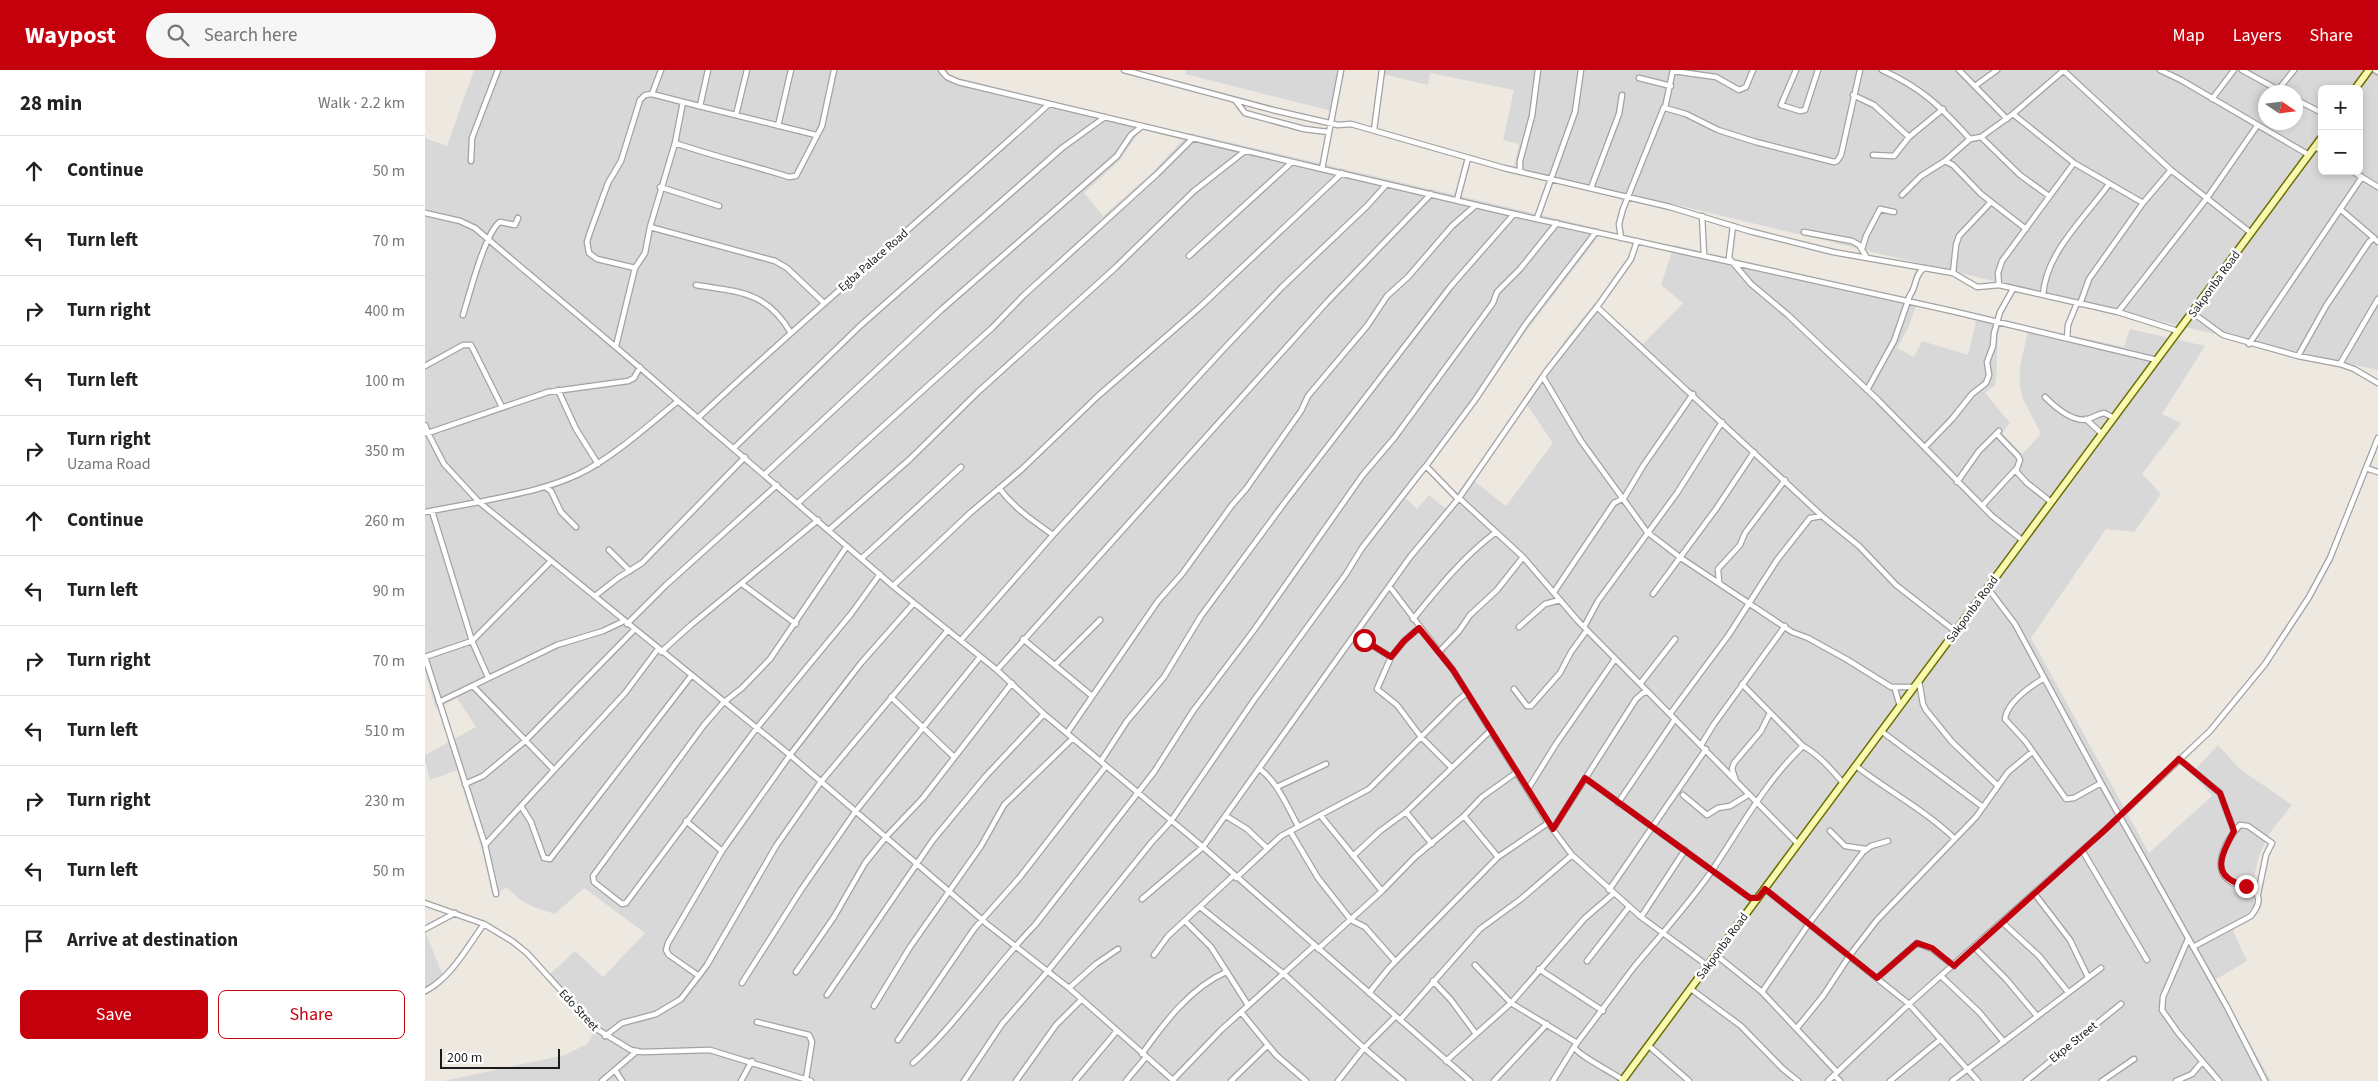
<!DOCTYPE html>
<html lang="en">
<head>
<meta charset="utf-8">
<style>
  body { margin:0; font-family:"Source Sans 3",sans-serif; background:#f6f6f6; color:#222 }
  .controls { position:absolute; right:15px; top:15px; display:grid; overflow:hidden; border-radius:8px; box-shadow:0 2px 8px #0003 }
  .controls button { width:45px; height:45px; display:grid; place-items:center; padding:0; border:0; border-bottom:1px solid #e0e0e0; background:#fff; color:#222; font:25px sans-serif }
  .compass { position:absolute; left:1833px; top:15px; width:45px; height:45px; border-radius:50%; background:#fff; box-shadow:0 2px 8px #0003; rotate:103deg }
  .scale { position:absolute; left:15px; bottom:12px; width:120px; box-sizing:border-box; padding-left:5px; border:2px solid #1b1b1b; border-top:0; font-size:14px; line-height:18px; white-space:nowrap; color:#1b1b1b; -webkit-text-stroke:4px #fff; paint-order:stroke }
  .stop { position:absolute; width:15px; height:15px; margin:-11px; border:4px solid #c5000d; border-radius:50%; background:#fff }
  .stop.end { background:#c5000d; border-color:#fff; box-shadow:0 1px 5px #0008 }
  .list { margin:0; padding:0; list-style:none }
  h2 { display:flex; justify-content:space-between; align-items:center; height:65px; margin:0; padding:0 20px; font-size:21px }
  h2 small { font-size:16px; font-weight:400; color:#767676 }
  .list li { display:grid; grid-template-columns:32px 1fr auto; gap:15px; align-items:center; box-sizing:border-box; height:70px; padding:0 20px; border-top:1px solid #e0e0e0 }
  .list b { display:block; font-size:19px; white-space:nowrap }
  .list p { margin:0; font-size:16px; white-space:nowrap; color:#767676 }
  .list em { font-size:16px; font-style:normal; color:#767676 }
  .actions { display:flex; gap:10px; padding:15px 20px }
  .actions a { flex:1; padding:11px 0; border:1px solid #c5000d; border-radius:8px; text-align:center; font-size:18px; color:#c5000d }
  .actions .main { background:#c5000d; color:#fff }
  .icon { flex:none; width:28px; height:28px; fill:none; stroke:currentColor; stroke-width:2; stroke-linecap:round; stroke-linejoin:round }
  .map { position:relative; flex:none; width:1953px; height:1011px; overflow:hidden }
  header { display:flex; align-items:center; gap:30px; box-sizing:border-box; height:70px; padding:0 25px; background:#c5000d; color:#fff }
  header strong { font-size:24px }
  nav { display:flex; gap:28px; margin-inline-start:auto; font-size:18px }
  .search { width:350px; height:45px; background:#f6f6f6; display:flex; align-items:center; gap:12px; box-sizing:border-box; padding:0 18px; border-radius:28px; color:#767676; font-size:19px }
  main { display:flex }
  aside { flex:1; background:#fff }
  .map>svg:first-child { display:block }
  .residential { fill:#d9d8d8; fill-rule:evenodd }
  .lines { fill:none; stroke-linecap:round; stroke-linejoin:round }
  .minor-casing { stroke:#a2a2a2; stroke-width:7 }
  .secondary-casing { stroke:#6c7003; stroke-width:9 }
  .minor { stroke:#fff; stroke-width:4.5 }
  .secondary { stroke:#faf9b1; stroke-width:6 }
  .route { stroke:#c5000d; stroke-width:6 }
  .labels { text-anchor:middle; stroke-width:5; stroke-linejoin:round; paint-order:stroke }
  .street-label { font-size:12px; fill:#1b1b1b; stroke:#fff }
</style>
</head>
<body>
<header>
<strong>Waypost</strong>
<div class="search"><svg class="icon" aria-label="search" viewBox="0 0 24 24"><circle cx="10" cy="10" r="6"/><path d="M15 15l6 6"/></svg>Search here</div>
<nav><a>Map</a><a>Layers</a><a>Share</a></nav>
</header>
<main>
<aside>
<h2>28 min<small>Walk · 2.2 km</small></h2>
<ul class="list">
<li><svg class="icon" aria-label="ahead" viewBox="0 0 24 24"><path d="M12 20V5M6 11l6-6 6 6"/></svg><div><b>Continue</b></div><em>50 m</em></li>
<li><svg class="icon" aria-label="left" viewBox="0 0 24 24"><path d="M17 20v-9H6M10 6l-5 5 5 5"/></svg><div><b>Turn left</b></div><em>70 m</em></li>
<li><svg class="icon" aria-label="right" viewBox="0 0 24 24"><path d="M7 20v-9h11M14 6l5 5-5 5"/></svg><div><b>Turn right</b></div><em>400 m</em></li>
<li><svg class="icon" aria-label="left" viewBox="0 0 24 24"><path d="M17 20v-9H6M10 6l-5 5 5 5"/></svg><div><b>Turn left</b></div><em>100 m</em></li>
<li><svg class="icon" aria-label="right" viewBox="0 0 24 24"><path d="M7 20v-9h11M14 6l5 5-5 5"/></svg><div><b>Turn right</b><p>Uzama Road</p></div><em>350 m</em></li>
<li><svg class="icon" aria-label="ahead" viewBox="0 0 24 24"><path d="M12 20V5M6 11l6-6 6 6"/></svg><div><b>Continue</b></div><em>260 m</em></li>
<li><svg class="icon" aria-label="left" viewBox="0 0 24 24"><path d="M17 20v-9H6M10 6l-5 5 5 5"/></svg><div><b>Turn left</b></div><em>90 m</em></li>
<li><svg class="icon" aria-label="right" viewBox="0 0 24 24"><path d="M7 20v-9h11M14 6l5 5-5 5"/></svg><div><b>Turn right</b></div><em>70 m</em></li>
<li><svg class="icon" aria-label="left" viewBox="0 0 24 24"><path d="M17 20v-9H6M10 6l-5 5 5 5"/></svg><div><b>Turn left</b></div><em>510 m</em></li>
<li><svg class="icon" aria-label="right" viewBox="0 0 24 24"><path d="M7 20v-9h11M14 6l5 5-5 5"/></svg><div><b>Turn right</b></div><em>230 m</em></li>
<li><svg class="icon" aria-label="left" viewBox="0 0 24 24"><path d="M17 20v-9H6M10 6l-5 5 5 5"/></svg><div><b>Turn left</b></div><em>50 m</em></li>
<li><svg class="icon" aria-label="arrive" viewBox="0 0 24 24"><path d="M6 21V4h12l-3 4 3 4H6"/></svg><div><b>Arrive at destination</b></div></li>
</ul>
<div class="actions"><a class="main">Save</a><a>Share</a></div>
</aside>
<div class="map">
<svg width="1953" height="1011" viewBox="0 0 1953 1011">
  <rect width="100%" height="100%" fill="#ede8e0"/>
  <path class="residential" d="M 49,0 L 523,0 L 524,4 L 533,8 L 720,54 L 694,91 L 659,123 L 678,146 L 730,100 L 764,63 L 1176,159 L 1173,167 L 1097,267 L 1056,326 L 981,428 L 992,439 L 1004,425 L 1021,439 L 1044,407 L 1081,436 L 1128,373 L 1098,329 L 1146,262 L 1170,233 L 1218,274 L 1258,233 L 1236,215 L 1249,175 L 1493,231 L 1483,258 L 1472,278 L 1489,287 L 1497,271 L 1543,285 L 1553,244 L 1577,250 L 1573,265 L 1571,308 L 1570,315 L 1560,323 L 1585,353 L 1577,363 L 1597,384 L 1616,364 L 1598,329 L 1595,317 L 1595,297 L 1604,256 L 1699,277 L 1705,259 L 1780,276 L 1737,344 L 1756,353 L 1717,404 L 1736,424 L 1709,462 L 1681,459 L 1606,568 L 1724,783 L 1787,726 L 1767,703 L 1793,675 L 1815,699 L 1867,735 L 1844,764 L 1834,786 L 1829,807 L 1829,836 L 1821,844 L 1805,854 L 1822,891 L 1790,910 L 1846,1011 L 19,1011 L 140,985 L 162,974 L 167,966 L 163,956 L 121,908 L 150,881 L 178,907 L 220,863 L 159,818 L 130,844 L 109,837 L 95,830 L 81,817 L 69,827 L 56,777 L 32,700 L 5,710 L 0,692 L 0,685 L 51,657 L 32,628 L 11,639 L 0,601 L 0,68 L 22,76 Z
    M 761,0 L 920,0 L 911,42 L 760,4 Z
    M 954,0 L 1953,0 L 1953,300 L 1764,258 L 1089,96 L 1094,74 L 1078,70 L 1089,20 L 1005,3 L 1003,15 L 953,3 ZM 1897,19 L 1934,19 L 1934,101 L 1897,101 ZM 1840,22 L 1870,22 L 1870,52 L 1840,52 Z
    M 0,861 L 20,911 L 12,919 L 0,925 Z"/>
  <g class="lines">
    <defs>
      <path id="minor" d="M 236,0 L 227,24 L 258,32 L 250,73 C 288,86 326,95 364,107 L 371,106 L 397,56 L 409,0
        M 516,0 L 522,7 L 533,12 L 897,99
        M 699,0 L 848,40 L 913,55 L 926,54 L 1079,98 L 1245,137 L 1324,161 L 1408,182 L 1528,203 L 1552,217 L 1574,215 L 1693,242 L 1753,261
        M 916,0 L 897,99 L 1089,144 L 1527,241 L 1732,290
        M 1248,0 L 1240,38 L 1261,44 L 1293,60 L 1331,72 L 1409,92 L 1412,91 L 1416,85 L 1435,0
        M 1371,0 L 1356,35 L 1375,41 L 1380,40 L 1393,0
        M 1457,0 C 1497,18 1516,37 1545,69
        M 1534,0 L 1582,49
        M 1638,0 L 1746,100 L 1826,163
        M 1639,0 L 1588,44 L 1649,93 L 1718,133
        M 1735,0 L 1756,10 L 1884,85
        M 1817,0 L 1857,22
        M 1950,0 L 1953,2
        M 1248,1 L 1291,7 L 1314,20 L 1321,17 L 1328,0
        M 1214,8 L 1246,16
        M 1550,16 L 1572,0
        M 1853,20 L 1869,0
        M 1428,25 L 1449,35 L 1484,67
        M 1787,29 L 1809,0
        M 1870,29 L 1897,43
        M 810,30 L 820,43 L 879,59 L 903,62
        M 258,32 L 391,65
        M 275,36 L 283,0
        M 311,45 L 322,0
        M 353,56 L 366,0
        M 949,60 L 957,0
        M 1556,67 L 1595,105 L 1624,126
        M 250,73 L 225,157 L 350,191 L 362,198 L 399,233
        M 1890,77 L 1897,81
        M 1448,85 L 1469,86 L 1484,67 L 1518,39
        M 46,91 L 47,68 L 73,0
        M 1520,91 L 1528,95 L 1556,124 L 1601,159
        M 1095,101 L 1095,91 L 1107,46 L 1113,0
        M 1927,101 L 1953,117
        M 235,117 L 294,136
        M 1166,118 L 1194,44 L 1197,25
        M 1477,125 L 1496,106 L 1520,91 L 1545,69 L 1556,67 L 1588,44
        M 1032,130 L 1043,88
        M 1915,139 L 1949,168
        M 0,143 L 35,151 L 50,158 C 117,216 187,272 253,331
        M 1277,146 L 1279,185
        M 1112,148 L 1150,42 L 1156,0
        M 1308,156 L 1304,188 L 1326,214 L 1363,245 L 1453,330 L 1567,446 L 1597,470
        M 225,157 L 220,183 L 210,198 L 172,189 L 164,183 L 162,172 L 164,165 L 183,113 L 196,91 L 215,30 L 220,25 L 227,24
        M 1379,162 L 1427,171 L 1434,175 L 1442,188
        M 1196,168 L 1194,154 L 1198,139 L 1239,37
        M 1437,179 L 1441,166 L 1455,139 L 1469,142
        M 764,186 L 867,92
        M 1528,203 L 1531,175 L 1534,166 L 1566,132
        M 271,215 C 314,222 341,221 366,263
        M 1574,215 L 1573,203 L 1577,191 L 1649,93
        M 1618,225 C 1621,182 1660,148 1684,114
        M 1655,234 L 1664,209 L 1718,133 L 1746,100
        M 1172,237 L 1397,446 L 1434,476 L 1471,515 L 1530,561
        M 1693,242 L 1782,128 L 1832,56
        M 1768,243 L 1798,265 L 1873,286 L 1915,294 L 1929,299 L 1953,313
        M 38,245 C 44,226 60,162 75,152 L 90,155 L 93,148
        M 1642,268 L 1643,255 L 1652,233
        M 1824,274 L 1937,107
        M 191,276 L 210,198
        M 1873,286 L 1901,236 L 1944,172 L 1949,168 L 1953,172
        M 1915,294 L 1953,229
        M 0,296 L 38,275 L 46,275 L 77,337
        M 1118,307 L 1156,371 L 1222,462 L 1256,488 L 1367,562 L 1383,568 L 1421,589 L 1466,617 L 1489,617
        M 133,320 L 151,359 L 173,394
        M 1442,320 L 1469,271 L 1485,225 C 1492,216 1489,206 1498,199
        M 1620,327 C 1630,337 1648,353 1663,349 C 1669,347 1673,344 1679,343 L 1689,348
        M 273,348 C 388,240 508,140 624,34
        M 1661,349 L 1677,364
        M 0,355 L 3,363 L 123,322 L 203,311 L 209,308 L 215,297
        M 0,363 L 3,363 L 19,394 L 54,432 C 87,425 122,419 154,404 C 187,388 224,355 253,331 L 468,516 L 572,600 L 619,644 L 778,777 L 1045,1011
        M 1572,364 L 1593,386 L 1595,390 L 1591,401 L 1602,413 L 1626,432
        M 1500,377 L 1527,349 L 1547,324 L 1561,313 L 1564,305 L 1562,292 L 1568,276 L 1569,263 L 1575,242 L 1588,219
        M 309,378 L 436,255 L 637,78 L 680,47
        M 1001,396 L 1050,330 L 1100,255 L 1171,162
        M 1941,398 L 1953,402
        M 340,404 L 516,240 L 692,86 L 706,65 L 716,57
        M 1532,412 L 1554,381 L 1574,361
        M 120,417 L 126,421 L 136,442 L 151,457
        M 574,418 C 589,438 607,450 628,465
        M 1034,428 L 1098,487 L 1153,551 L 1373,774
        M 373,433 L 567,258 L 598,226 L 732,104 L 768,68
        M 1557,436 L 1591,399
        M 7,441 L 47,571 L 63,607
        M 0,442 L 54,432 L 365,685 L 562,854 L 644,918 L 749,1011
        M 404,460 L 485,389 L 553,322 L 690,198 L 769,121 L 820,81
        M 422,476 L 345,589 L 317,618 L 298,633 L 279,655 L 168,806 L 169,812 L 197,834 L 201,833 L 331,659 L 426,544 L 455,504
        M 184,480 L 205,501
        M 437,488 L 536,397
        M 1294,512 L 1293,499 L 1315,475 L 1320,463 L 1360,410
        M 317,514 L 371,554
        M 468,516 L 545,443 L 597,399 L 673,326 L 775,237 L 917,103
        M 965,517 L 1028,600 L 1123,753 L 1147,785 L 1216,847 L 1283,896
        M 1562,517 L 1590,554 L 1676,713 L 1802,937 L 1840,1011
        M 1129,522 L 1189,433 L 1199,428 L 1218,396 L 1268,324
        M 1228,524 L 1291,439 L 1329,382
        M 170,526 L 193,508 L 217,493 L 320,387
        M 988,549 C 1014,517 1038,487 1071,462
        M 202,554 L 241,515 L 352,415
        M 1094,557 L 1120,534 L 1135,530
        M 1159,557 L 1173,531 L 1252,423 L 1297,352
        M 994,558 L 979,571 L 966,587 L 952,619 L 972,635 L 996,667 L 1026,697
        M 930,565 L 966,587
        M 598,569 L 667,626
        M 536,570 L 628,465 L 794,284 L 857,217 L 942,136 L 961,115
        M 236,582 L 266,555 L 393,450
        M 1014,582 L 1034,561 L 1045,545 L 1072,520 L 1098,487
        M 0,587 L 60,775 L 71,824
        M 0,587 L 47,571 L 126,491
        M 631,594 L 675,550
        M 572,600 L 902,232 L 1006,124
        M 1619,608 C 1606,616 1582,632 1580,649 L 1601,672 L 1641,729 L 1649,728 L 1676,713
        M 1494,611 L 1498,634 L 1501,640 L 1527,672 L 1572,715
        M 1215,614 L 1250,569
        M 1317,614 L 1378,676
        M 48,616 L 129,700
        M 1089,619 L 1102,636 L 1106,636 L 1135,603 L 1146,582 L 1162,560
        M 1470,619 L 1474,633
        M 466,627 L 529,687
        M 14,632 L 132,575 L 178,561 L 199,551
        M 1245,644 L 1303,566 L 1352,490 L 1385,448 L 1397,446
        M 1456,661 L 1558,737
        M 642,663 L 733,531 L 757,504 L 807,435 L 821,419 L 876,341 L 883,326 L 942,256 L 962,226 L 983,207 L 1027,156 L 1051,135
        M 1276,675 L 1289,654 L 1360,556
        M 1754,689 L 1795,723 L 1809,761
        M 676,691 L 702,651 L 739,607 L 776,546 L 860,432 L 1026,216 L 1089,144
        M 1431,696 C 1463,721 1500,740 1530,769
        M 835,699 C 853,713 862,736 873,756
        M 1160,708 L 1325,828 L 1332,828
        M 1311,711 L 1307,699 L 1309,693 L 1336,661 L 1345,643
        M 40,714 L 58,706 L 100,671 L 209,560
        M 852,717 L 901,694
        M 1103,719 L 1131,674 L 1190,589
        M 1258,725 L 1282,745 L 1293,738 L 1305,736 L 1323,725
        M 1193,733 L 1250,649
        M 96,736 L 106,752 L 119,788 L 125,789 L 266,606
        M 981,742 L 1007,774
        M 801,746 L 822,759 L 842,778
        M 896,746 L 957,821
        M 1039,746 L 1073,787
        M 261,751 L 297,781
        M 1128,759 L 1211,629 L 1218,623 L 1223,622
        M 865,761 L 893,808 L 926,850 L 940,857 L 970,891
        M 1405,761 L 1420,776 L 1441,779
        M 60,775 L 200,623 L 233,579
        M 1657,780 L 1722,890
        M 928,786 L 955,761 L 981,742 L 1065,661
        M 811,808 L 856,766 L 944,719 L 1032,631 L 1042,623
        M 1340,819 L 1484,934 L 1553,1011
        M 1184,820 L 1281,679
        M 1609,823 L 1645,870 L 1663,907
        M 717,829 L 778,777 L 985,487 L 1034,428 L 1121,302 L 1172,237 L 1206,189 L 1212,171
        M 0,833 L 59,854 L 87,871 L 102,883 L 170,958 L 206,980 L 217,982 L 285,980 L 386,1011
        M 775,837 L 859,904 L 939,978 L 978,1011
        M 1216,847 L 1260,780
        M 760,851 L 786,877 L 823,935
        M 1577,852 L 1614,886 L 1643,922
        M 0,859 L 30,843
        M 1763,869 L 1738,927 L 1737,940 L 1754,964 L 1794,1011
        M 1549,877 L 1581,909 L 1612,946
        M 1768,877 L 1826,846 C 1832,838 1837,830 1830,821 C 1824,816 1816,816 1808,813 C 1783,800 1802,769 1815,755 L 1823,756 L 1847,773 L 1841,785 L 1833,824
        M 893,879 L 957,821 L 990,787 L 1039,746 L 1057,727 L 1092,702
        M 729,885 L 743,866 L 809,805
        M 1291,885 L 1337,922 L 1412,1002
        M 1162,891 L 1204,837
        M 1050,895 L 1086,933 L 1152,973
        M 1114,899 L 1178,941
        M 371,902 L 409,847 L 440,793 L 460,768 L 498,728 L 587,613
        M 274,906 L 244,885 L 241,880 L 243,873 L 297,781 L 365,685 L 436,593 L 489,533
        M 1517,907 L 1554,942 L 1579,972
        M 1452,908 L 1492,873 L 1507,879 L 1529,896
        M 1008,911 L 1026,930 L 1051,964
        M 317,913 L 376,820 L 430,742 L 555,587
        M 644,918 L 671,894 L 693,879
        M 1266,919 L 1316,956 L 1358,999 L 1373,1011
        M 0,921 C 26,908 42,877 59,854
        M 1337,922 L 1383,855 L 1438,782 L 1446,776 L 1463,771
        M 944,923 L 964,898 L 1073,787 L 1123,753
        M 402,925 L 508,770 L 560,707 L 619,644
        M 449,936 L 485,877 L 556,776 L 579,735 L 648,668
        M 816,942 L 851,985 L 881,1011
        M 975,950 L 1055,859 L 1096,829 L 1147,785
        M 332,952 L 384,965 L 387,972 L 381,1009
        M 1372,958 L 1398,926 L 1425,885 L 1452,850 L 1551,747 L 1583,702 L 1607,682
        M 180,966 L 197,953 L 231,944 L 256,929 L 282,895 L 351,776 L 395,713 L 523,560
        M 473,970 L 549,859 L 595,807 L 681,696
        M 1224,976 L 1264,1011
        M 1149,977 C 1154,986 1187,1002 1198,1010
        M 717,984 C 739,953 765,918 801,902
        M 1021,991 L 1086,933 L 1160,848 L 1188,824
        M 488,993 C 534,952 567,899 610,855 L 729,702 L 768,641 L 829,560 L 937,406 L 970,367 L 1068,233 L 1072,222 L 1095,199 L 1132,153
        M 190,1000 L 197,1011
        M 1409,1005 L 1415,1011
        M 748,1010 L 796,960 L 889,876
        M 177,1011 L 212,981
        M 316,1011 L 327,991
        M 539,1011 L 577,954 L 622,902 L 726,773 L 746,751 L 829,630 L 921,504 L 937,478 L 995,403 L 1001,396 L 1033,429
        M 591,1011 L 631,955 L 656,930
        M 650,1011 L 691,962
        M 701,1011 L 721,987
        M 806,1011 L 843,975
        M 913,1011 L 939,978 L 971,946
        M 1069,1011 L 1122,954
        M 1128,1011 L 1149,977 L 1209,897 C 1235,866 1262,836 1286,802 C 1315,759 1340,712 1378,676 C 1394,685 1406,699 1418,713
        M 1403,1011 L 1484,934 L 1681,759 L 1785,661 L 1840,594 L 1884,527 L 1905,488 L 1953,368
        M 1465,1011 L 1516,969
        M 1527,1011 L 1676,898
        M 1601,1011 L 1696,934
        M 1677,1011 L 1709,989
        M 1751,1011 L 1767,1004 L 1777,992"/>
      <path id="secondary" d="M 1930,19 L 1944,0
        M 1197,1011 L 1897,67"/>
    </defs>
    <use href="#minor" class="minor-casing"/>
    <use href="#secondary" class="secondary-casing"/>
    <use href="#minor" class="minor"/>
    <use href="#secondary" class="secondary"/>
  </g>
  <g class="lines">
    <path class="route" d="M 939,570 L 966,587 L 979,571 L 994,558 L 1028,600 L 1128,759 L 1160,708 L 1325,828 L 1333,828 L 1340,819 L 1452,908 L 1492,873 L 1507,878 L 1529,896 L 1681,759 L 1754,689 L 1795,723 L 1809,761 C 1796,786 1784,807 1821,816"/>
  </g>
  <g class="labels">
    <g class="street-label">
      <text transform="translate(448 190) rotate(-41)" y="4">Egba Palace Road</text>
      <text transform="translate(1789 214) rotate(-54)" y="4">Sakponba Road</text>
      <text transform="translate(1547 539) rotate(-54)" y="4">Sakponba Road</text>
      <text transform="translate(1297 876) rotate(-54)" y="4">Sakponba Road</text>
      <text transform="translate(154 940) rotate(47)" y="4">Edo Street</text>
      <text transform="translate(1648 972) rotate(-39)" y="4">Ekpe Street</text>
    </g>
  </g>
</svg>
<div class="controls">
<button>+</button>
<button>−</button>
</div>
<svg class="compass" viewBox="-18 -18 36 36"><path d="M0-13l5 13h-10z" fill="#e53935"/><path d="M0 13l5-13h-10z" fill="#767676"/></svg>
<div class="scale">200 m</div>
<div class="stop" style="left:939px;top:570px"></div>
<div class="stop end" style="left:1821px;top:816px"></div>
</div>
</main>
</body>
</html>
